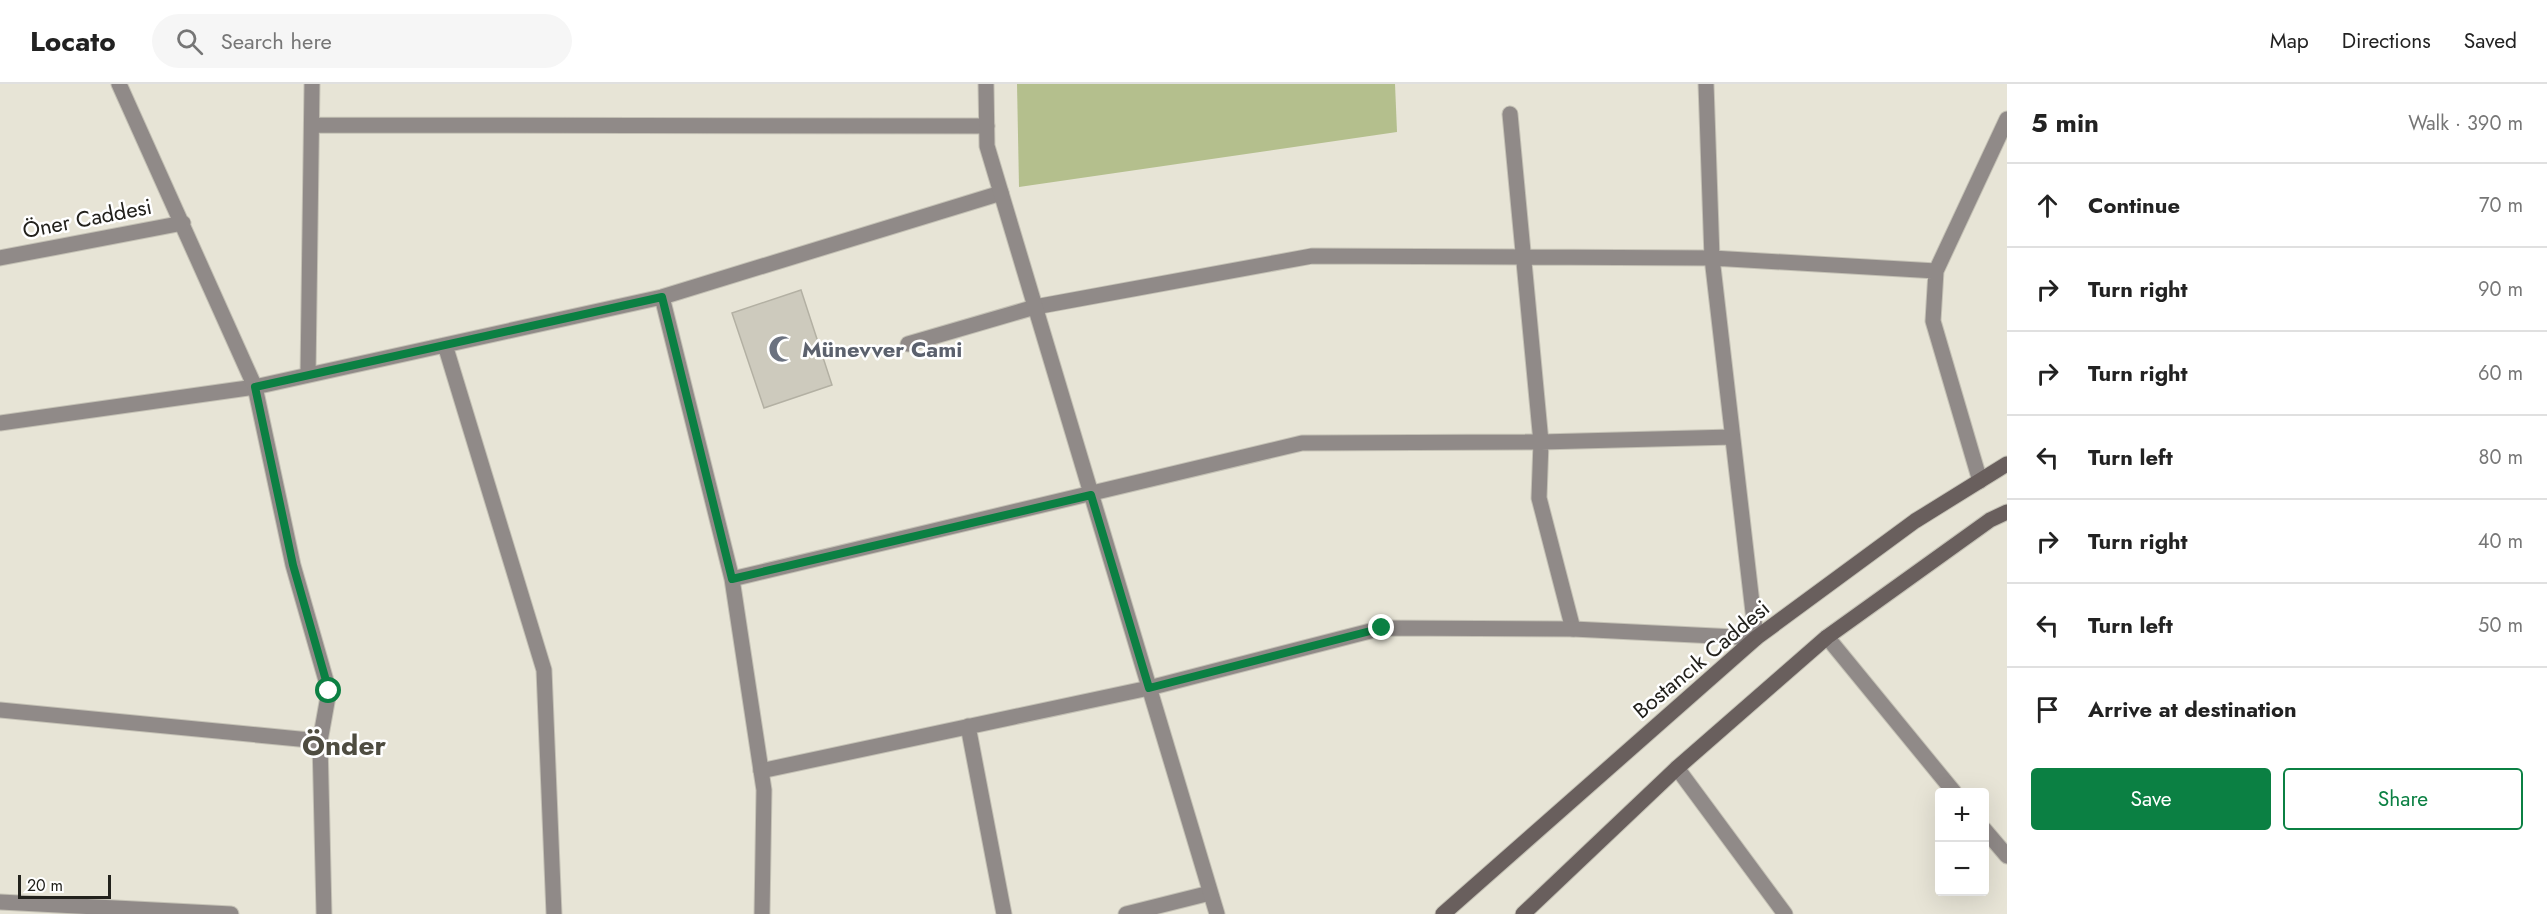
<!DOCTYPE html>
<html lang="en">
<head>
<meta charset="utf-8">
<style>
  body { margin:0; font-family:Jost,sans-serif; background:#f6f6f6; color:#222 }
  .controls { position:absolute; right:18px; bottom:18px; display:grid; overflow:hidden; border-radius:6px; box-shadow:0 6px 24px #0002 }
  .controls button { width:54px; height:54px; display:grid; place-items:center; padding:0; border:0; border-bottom:2px solid #e0e0e0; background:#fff; color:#222; font:30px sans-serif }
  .scale { position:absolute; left:18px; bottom:15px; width:93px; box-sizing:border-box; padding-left:6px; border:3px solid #22211c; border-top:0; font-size:16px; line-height:21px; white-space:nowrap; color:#22211c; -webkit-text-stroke:4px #fff; paint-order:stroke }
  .stop { position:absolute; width:18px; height:18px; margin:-14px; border:4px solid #0b8043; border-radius:50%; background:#fff }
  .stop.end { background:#0b8043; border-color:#fff; box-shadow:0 2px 6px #0008 }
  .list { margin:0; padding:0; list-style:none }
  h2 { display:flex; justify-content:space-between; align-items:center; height:78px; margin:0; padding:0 24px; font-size:26px }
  h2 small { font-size:20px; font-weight:400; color:#767676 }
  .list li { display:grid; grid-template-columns:39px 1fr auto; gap:18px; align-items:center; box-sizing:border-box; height:84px; padding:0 24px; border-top:2px solid #e0e0e0 }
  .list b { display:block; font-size:22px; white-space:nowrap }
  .list em { font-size:20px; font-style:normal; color:#767676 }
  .actions { display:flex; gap:12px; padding:18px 24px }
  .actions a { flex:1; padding:14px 0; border:2px solid #0b8043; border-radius:6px; text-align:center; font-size:21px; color:#0b8043 }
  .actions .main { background:#0b8043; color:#fff }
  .icon { flex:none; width:33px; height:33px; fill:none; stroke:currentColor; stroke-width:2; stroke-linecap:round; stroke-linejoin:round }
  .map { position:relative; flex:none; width:2007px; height:830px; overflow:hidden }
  header { display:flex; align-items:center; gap:36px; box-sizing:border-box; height:84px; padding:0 30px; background:#fff; border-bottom:2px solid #e0e0e0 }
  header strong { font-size:28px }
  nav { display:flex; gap:33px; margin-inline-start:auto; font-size:21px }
  .search { width:420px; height:54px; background:#f6f6f6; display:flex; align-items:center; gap:15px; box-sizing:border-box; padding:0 21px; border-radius:33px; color:#767676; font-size:22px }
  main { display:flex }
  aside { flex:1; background:#fff }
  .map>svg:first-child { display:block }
  .green { fill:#b4bf8d }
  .building { fill:#cdcabd; stroke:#b3b0a3; stroke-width:1.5 }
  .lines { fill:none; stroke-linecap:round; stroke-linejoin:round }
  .minor-casing { stroke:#c4c1b5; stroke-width:17 }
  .tertiary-casing { stroke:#c4c1b5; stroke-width:17 }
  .secondary-casing { stroke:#c4c1b5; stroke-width:17 }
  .minor { stroke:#908a88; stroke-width:15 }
  .tertiary { stroke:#908a88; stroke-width:15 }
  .secondary { stroke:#695f5d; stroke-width:15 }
  .route { stroke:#0b8043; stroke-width:8 }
  .labels { text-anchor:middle; stroke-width:5; stroke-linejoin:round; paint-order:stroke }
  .street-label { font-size:22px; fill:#22211c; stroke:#fff }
  .worship-label { font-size:22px; font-weight:bold; fill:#5b616d; stroke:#fff; text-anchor:start }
  .district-label { font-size:28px; font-weight:bold; fill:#4e4c40; stroke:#fff }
</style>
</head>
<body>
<header>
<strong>Locato</strong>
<div class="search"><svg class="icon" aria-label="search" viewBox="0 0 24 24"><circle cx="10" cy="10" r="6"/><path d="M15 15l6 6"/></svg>Search here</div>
<nav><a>Map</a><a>Directions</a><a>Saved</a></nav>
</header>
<main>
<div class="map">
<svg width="2007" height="830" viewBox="0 0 2007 830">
  <rect width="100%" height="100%" fill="#e7e4d6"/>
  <path class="green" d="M 1017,0 L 1395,0 L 1397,48 L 1019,103 Z"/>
  <path class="building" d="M 801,206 L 832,301 L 764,324 L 732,229 Z"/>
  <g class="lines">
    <defs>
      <path id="minor" d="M 1706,0 L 1712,174 L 1756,554
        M 1510,30 L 1541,358 L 1539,414 L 1573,545
        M 312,41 L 987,42
        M 662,213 L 732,495 L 764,706 L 762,830
        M 908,260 L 1035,223 L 1312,172 L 1712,174 L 1936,187
        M 445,261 L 544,586 L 554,830
        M 308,291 L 312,0
        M 0,339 L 255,303 L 662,213 L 1001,109
        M 1980,397 L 1933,237 L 1936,187 L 2007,35
        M 732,495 L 1302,359 L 1541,358 L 1732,353
        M 1827,553 L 1954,708
        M 0,626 L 320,657
        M 1677,684 L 1785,830
        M 1984,745 L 2007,772
        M 0,818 L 231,830
        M 1126,830 L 1210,809"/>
      <path id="tertiary" d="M 119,0 L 255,303 L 293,481 L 329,607 L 320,657 L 324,830
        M 986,0 L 987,62 L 1217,830
        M 0,174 L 183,139
        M 968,642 L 1004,830
        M 761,687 L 1149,604 L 1382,544 L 1573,545 L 1756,554"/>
      <path id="secondary" d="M 1443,830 L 1756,554 L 1915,437 L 2007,380
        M 1523,830 L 1677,684 L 1827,553 L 1990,436 L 2007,428"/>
    </defs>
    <use href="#minor" class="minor-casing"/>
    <use href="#tertiary" class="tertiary-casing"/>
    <use href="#secondary" class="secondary-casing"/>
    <use href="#minor" class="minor"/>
    <use href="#tertiary" class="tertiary"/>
    <use href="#secondary" class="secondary"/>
  </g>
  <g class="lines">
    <path class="route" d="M 329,607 L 293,481 L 255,303 L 662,213 L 732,495 L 1091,411 L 1149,604 L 1382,544"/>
  </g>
  <defs>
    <symbol id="mosque-bare" viewBox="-9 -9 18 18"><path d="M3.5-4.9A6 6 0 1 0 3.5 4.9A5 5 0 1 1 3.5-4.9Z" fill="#6b7280" stroke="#fff" stroke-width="2.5" paint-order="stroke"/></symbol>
  </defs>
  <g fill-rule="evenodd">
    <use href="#mosque-bare" x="763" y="246" width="38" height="38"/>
  </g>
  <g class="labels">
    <g class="street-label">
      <text transform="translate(87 134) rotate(-11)" y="8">Öner Caddesi</text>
      <text transform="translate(1701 575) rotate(-40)" y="8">Bostancık Caddesi</text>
    </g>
    <g class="worship-label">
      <text x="802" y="273">Münevver Cami</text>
    </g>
    <g class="district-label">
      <text x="344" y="671">Önder</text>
    </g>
  </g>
</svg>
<div class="controls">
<button>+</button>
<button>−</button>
</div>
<div class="scale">20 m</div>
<div class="stop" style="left:329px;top:607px"></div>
<div class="stop end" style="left:1382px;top:544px"></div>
</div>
<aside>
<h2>5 min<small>Walk · 390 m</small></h2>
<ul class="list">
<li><svg class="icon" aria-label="ahead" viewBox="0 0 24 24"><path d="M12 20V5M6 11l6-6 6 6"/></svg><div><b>Continue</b></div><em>70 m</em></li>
<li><svg class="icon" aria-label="right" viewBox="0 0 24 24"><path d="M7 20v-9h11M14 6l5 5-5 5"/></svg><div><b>Turn right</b></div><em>90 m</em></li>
<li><svg class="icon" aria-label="right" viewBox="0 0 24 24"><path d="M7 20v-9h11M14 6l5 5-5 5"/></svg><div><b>Turn right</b></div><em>60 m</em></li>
<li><svg class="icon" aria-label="left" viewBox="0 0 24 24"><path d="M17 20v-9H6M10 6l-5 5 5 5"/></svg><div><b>Turn left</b></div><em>80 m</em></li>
<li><svg class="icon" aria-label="right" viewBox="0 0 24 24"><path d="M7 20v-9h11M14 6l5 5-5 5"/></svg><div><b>Turn right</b></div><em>40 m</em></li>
<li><svg class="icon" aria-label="left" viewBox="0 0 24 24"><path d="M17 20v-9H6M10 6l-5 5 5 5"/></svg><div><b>Turn left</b></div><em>50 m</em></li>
<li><svg class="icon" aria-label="arrive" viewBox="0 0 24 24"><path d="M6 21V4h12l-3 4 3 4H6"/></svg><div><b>Arrive at destination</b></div></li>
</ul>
<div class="actions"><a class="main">Save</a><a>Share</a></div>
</aside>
</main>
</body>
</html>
